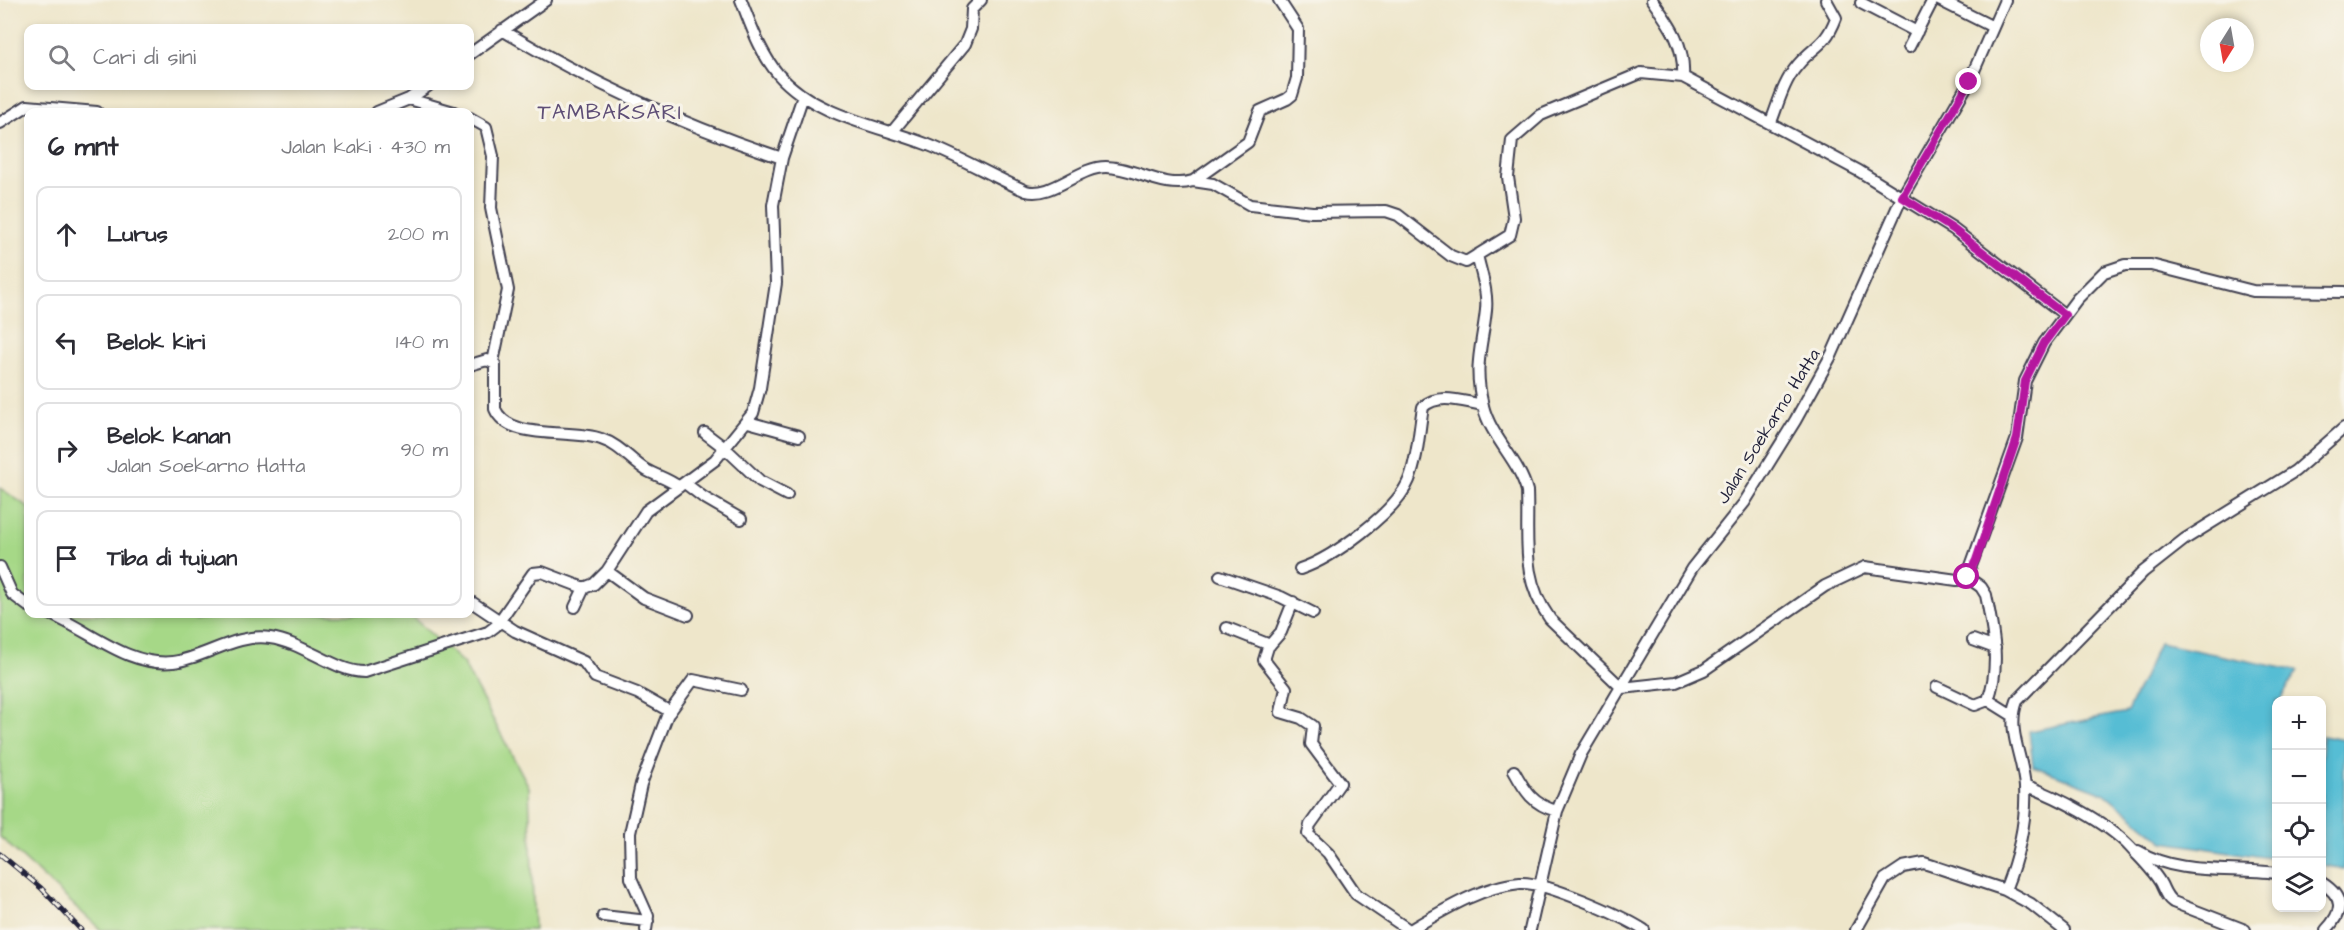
<!DOCTYPE html>
<html lang="id">
<head>
<meta charset="utf-8">
<style>
  body { margin:0; font-family:"Architects Daughter",sans-serif; background:#f2f2f3; color:#2b2b33 }
  .controls { position:absolute; right:18px; bottom:18px; display:grid; overflow:hidden; border-radius:12px; box-shadow:0 3px 9px #0003 }
  .controls button { width:54px; height:54px; display:grid; place-items:center; padding:0; border:0; border-bottom:2px solid #e1e1e2; background:#fff; color:#2b2b33; font:30px sans-serif }
  .compass { position:absolute; left:2200px; top:18px; width:54px; height:54px; border-radius:50%; background:#fff; box-shadow:0 3px 9px #0003; rotate:191deg }
  .stop { position:absolute; width:18px; height:18px; margin:-14px; border:4px solid #b5179e; border-radius:50%; background:#fff }
  .stop.end { background:#b5179e; border-color:#fff; box-shadow:0 2px 6px #0008 }
  .list { margin:0; padding:0; list-style:none }
  h2 { display:flex; justify-content:space-between; align-items:center; height:78px; margin:0; padding:0 24px; font-size:26px }
  h2 small { font-size:20px; font-weight:400; color:#7c7c81 }
  .list li { display:grid; grid-template-columns:39px 1fr auto; gap:18px; align-items:center; box-sizing:border-box; height:96px; margin:0 12px 12px; padding:0 12px; border:2px solid #e1e1e2; border-radius:12px }
  .list b { display:block; font-size:22px; white-space:nowrap }
  .list p { margin:0; font-size:20px; white-space:nowrap; color:#7c7c81 }
  .list em { font-size:20px; font-style:normal; color:#7c7c81 }
  .icon { flex:none; width:33px; height:33px; fill:none; stroke:currentColor; stroke-width:2; stroke-linecap:round; stroke-linejoin:round }
  .map { position:relative; flex:none; width:2344px; height:930px; overflow:hidden }
  .search { position:absolute; background:#fff; box-shadow:0 3px 9px #0003; left:24px; top:24px; width:450px; height:66px; display:flex; align-items:center; gap:15px; box-sizing:border-box; padding:0 21px; border-radius:12px; color:#7c7c81; font-size:22px }
  .panel { position:absolute; background:#fff; box-shadow:0 3px 9px #0003; left:24px; top:108px; width:450px; height:510px; border-radius:12px }
  .map>svg:first-child { display:block }
  .green { fill:#a6d887; stroke:#647d61; stroke-width:1.5 }
  .water { fill:#56bdd4; stroke:#3c7088; stroke-width:1.5 }
  .lines { fill:none; stroke-linecap:round; stroke-linejoin:round }
  .minor-casing { stroke:#413f50; stroke-width:14 }
  .minor { stroke:#fff; stroke-width:10 }
  .rail-casing { stroke:#22223b; stroke-width:5 }
  .rail { stroke:#f7f3e8; stroke-width:3; stroke-dasharray:9; stroke-linecap:butt }
  .route { stroke:#b5179e; stroke-width:8 }
  .labels { text-anchor:middle; stroke-width:6; stroke-linejoin:round; paint-order:stroke }
  .street-label { font-size:18px; fill:#22223b; stroke:#f7f3e8 }
  .quarter-label { font-size:21px; letter-spacing:1.5px; fill:#5e4e76; stroke:#f7f3e8 }
</style>
</head>
<body>
<div class="map">
<svg width="2344" height="930" viewBox="0 0 2344 930">
  <rect width="100%" height="100%" fill="#f7f3e8"/>
  <filter id="ink" filterUnits="userSpaceOnUse"><feTurbulence type="fractalNoise" baseFrequency=".0167" numOctaves="2"/><feDisplacementMap in="SourceGraphic" scale="12" xChannelSelector="R" yChannelSelector="G"/><feConvolveMatrix kernelMatrix="1 2 1 2 8 2 1 2 1" color-interpolation-filters="sRGB"/></filter>
  <filter id="wash" filterUnits="userSpaceOnUse"><feTurbulence type="fractalNoise" baseFrequency=".008" numOctaves="4" result="noise"/><feDisplacementMap in="SourceGraphic" scale="24" xChannelSelector="R" yChannelSelector="G"/><feGaussianBlur stdDeviation="1.35" result="paint"/><feColorMatrix in="noise" values="0 0 0 0 0 0 0 0 0 0 0 0 0 0 0 0 0 1.4 0 .05"/><feComposite in="paint" operator="in"/></filter>
  <g filter="url(#wash)">
    <rect width="100%" height="100%" fill="#eee6ca"/>
    <path class="green" d="M 0,488 L 28,507 L 28,614 L 186,614 L 196,620 L 225,614 L 409,614 L 463,663 L 529,787 L 534,930 L 101,930 L 0,837 Z"/>
    <path class="water" d="M 2159,643 L 2298,671 L 2280,700 L 2276,700 L 2276,859 L 2164,842 L 2104,793 L 2033,766 L 2029,731 L 2127,712 Z
      M 2322,736 L 2344,740 L 2344,869 L 2322,865 Z"/>
  </g>
  <g filter="url(#ink)">
    <g class="lines">
      <defs>
        <path id="minor" d="M 741,0 C 751,25 760,53 778,74 C 815,116 876,125 926,144 C 960,157 992,176 1026,191 C 1053,198 1078,167 1106,167 C 1135,167 1163,190 1193,181
          M 1279,0 L 1298,29 L 1297,78 L 1292,95 L 1287,99 L 1260,111 L 1248,142 L 1193,181 L 1213,184 L 1250,205 L 1312,212 L 1386,211 L 1398,215 L 1451,256 L 1466,262 L 1510,235 L 1514,218 L 1508,177 L 1512,140 L 1541,115 L 1641,73 L 1683,77 L 1859,171 L 1953,229 L 2065,315
          M 1652,0 C 1670,25 1685,45 1683,77
          M 1939,0 L 1993,27
          M 1861,3 L 1917,32
          M 502,30 C 590,82 685,126 782,158
          M 1909,47 L 1933,0
          M 470,54 L 546,0
          M 409,99 L 454,112
          M 377,112 L 409,99 L 428,86
          M 470,118 L 486,127 L 493,156 L 491,208 L 508,290 L 493,362
          M 1771,122 C 1778,104 1784,81 1797,66 C 1814,45 1825,47 1836,18 L 1826,0
          M 0,123 L 27,106 L 97,112
          M 892,132 L 965,44 L 971,29 L 972,9 L 981,0
          M 1477,255 C 1481,273 1488,292 1486,310 C 1482,348 1473,365 1483,406 C 1491,438 1519,460 1527,491 C 1529,539 1520,577 1550,619 L 1622,688 L 1676,682 L 1704,670 L 1825,586 L 1865,567 L 1957,580 L 1967,577 L 2017,438 L 2025,381 L 2044,343 L 2077,299 L 2104,272 L 2125,265 L 2151,265 L 2253,291 L 2344,292
          M 470,365 L 487,360 L 495,364 L 495,409 C 509,442 572,428 601,439 C 620,445 630,460 646,470 C 657,476 669,479 679,487
          M 748,422 L 799,436
          M 705,433 L 726,449 L 760,481 L 787,495
          M 686,484 L 703,497 L 741,519
          M 0,567 L 12,594 L 28,606
          M 1300,569 C 1333,558 1396,512 1409,480 C 1418,458 1419,430 1423,407 C 1438,392 1464,402 1483,405
          M 607,571 L 644,598 L 688,615
          M 1220,576 L 1281,597 L 1313,613
          M 470,601 L 515,631 L 584,662 L 595,677 L 637,693 L 669,711 L 641,784 L 630,833 L 631,878 L 648,916 L 646,930
          M 1293,602 L 1281,632 L 1268,647 L 1264,660 L 1286,688 L 1281,712 L 1301,718 L 1313,726 L 1311,744 L 1340,783 L 1310,825 L 1308,834 L 1328,853 L 1356,894 L 1409,930
          M 575,607 L 584,588
          M 50,614 C 89,630 128,667 173,662 C 205,658 236,633 270,638 C 302,642 336,672 364,672 L 488,632 L 496,626 L 533,573 L 542,572 L 584,588 L 594,584 L 607,571 L 646,511 L 715,460 L 753,413 L 760,388 L 776,283 L 773,205 L 782,158 L 803,96
          M 1227,628 L 1270,645
          M 1973,640 L 1995,648
          M 1937,687 L 1975,705 L 1988,700 C 2001,665 1993,631 1986,595 L 1981,587 L 1967,577
          M 1988,700 L 2012,715
          M 669,713 L 693,680 L 741,690
          M 1514,771 C 1525,791 1533,805 1557,811
          M 2025,785 C 2057,797 2107,822 2131,848 C 2141,859 2154,871 2161,884 C 2165,892 2166,897 2173,902 L 2245,930
          M 2138,851 C 2178,876 2231,867 2276,873
          M 2322,883 C 2344,897 2344,911 2326,930
          M 2005,890 C 2018,857 2027,823 2025,787 C 2023,756 2006,731 2017,701 L 2143,572 L 2185,539 L 2295,471 L 2344,428
          M 603,916 L 648,921
          M 1410,930 C 1442,911 1482,886 1520,883 C 1545,881 1622,916 1644,930
          M 1530,930 L 1557,811 L 1581,754 L 1692,568 L 1744,503 L 1795,421 L 1832,354 L 1902,197 L 1969,82 L 2005,0
          M 1856,930 L 1885,879 L 1903,867 L 1924,863 L 2005,890 L 2031,904 L 2064,930"/>
      </defs>
      <use href="#minor" class="minor-casing"/>
      <use href="#minor" class="minor"/>
      <defs>
        <path id="rail" d="M 0,854 L 41,888 L 81,930"/>
      </defs>
      <use href="#rail" class="rail-casing"/>
      <use href="#rail" class="rail"/>
    </g>
  </g>
  <g class="lines" filter="url(#ink)">
    <path class="route" d="M 1967,577 L 1976,560 L 2017,438 L 2025,381 L 2044,343 L 2065,315 L 1953,229 L 1902,197 L 1969,82"/>
  </g>
  <g class="labels">
    <g class="street-label">
      <text transform="translate(1768 426) rotate(-58)" y="6">Jalan Soekarno Hatta</text>
    </g>
    <g class="quarter-label">
      <text x="610" y="119">TAMBAKSARI</text>
    </g>
  </g>
</svg>
<div class="controls">
<button>+</button>
<button>−</button>
<button><svg class="icon" aria-label="locate" viewBox="0 0 24 24"><circle cx="12" cy="12" r="6"/><path d="M12 2v4M12 18v4M2 12h4M18 12h4"/></svg></button>
<button><svg class="icon" aria-label="layers" viewBox="0 0 24 24"><path d="M12 4l9 5-9 5-9-5zM3 14l9 5 9-5"/></svg></button>
</div>
<svg class="compass" viewBox="-18 -18 36 36"><path d="M0-13l5 13h-10z" fill="#e53935"/><path d="M0 13l5-13h-10z" fill="#7c7c81"/></svg>
<div class="stop" style="left:1967px;top:577px"></div>
<div class="stop end" style="left:1969px;top:82px"></div>
<div class="search"><svg class="icon" aria-label="search" viewBox="0 0 24 24"><circle cx="10" cy="10" r="6"/><path d="M15 15l6 6"/></svg>Cari di sini</div>
<section class="panel">
<h2>6 mnt<small>Jalan kaki · 430 m</small></h2>
<ul class="list">
<li><svg class="icon" aria-label="ahead" viewBox="0 0 24 24"><path d="M12 20V5M6 11l6-6 6 6"/></svg><div><b>Lurus</b></div><em>200 m</em></li>
<li><svg class="icon" aria-label="left" viewBox="0 0 24 24"><path d="M17 20v-9H6M10 6l-5 5 5 5"/></svg><div><b>Belok kiri</b></div><em>140 m</em></li>
<li><svg class="icon" aria-label="right" viewBox="0 0 24 24"><path d="M7 20v-9h11M14 6l5 5-5 5"/></svg><div><b>Belok kanan</b><p>Jalan Soekarno Hatta</p></div><em>90 m</em></li>
<li><svg class="icon" aria-label="arrive" viewBox="0 0 24 24"><path d="M6 21V4h12l-3 4 3 4H6"/></svg><div><b>Tiba di tujuan</b></div></li>
</ul>
</section>
</div>
</body>
</html>
